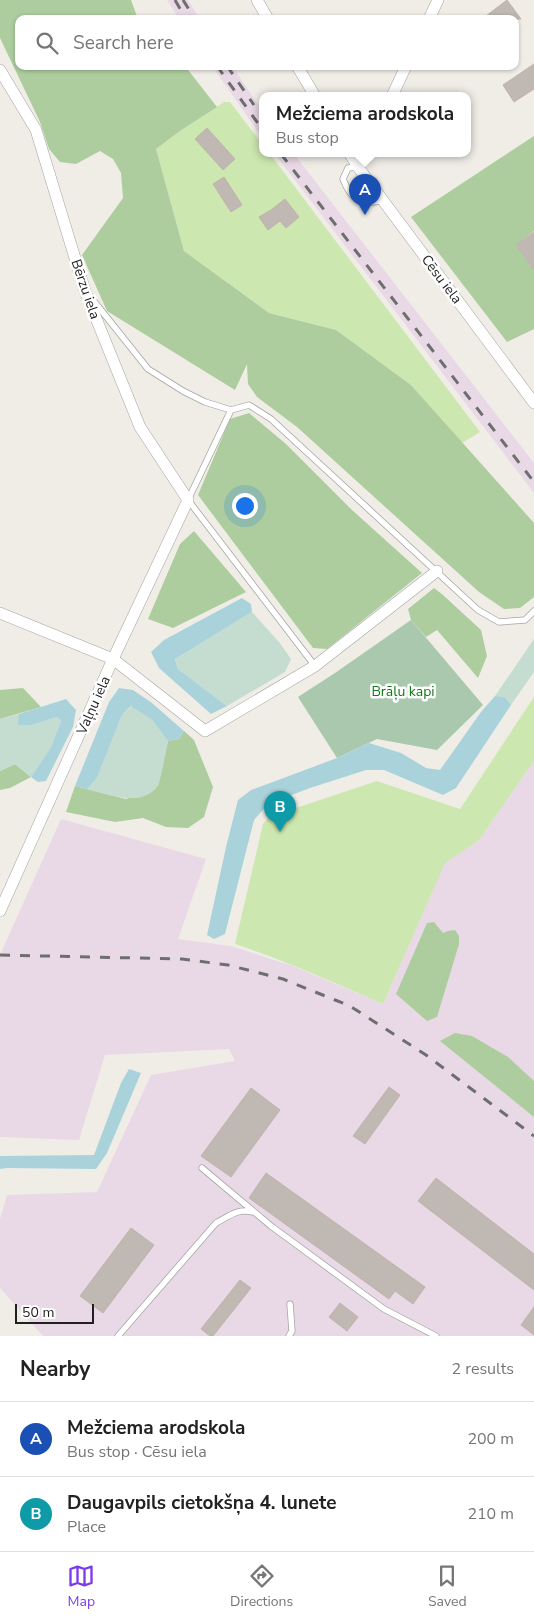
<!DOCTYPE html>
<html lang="en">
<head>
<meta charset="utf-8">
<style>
  body { margin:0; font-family:"Nunito Sans",sans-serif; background:#f2f2f2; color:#222 }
  .scale { position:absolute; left:15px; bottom:12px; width:79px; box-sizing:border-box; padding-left:5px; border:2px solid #202020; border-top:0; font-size:14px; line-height:18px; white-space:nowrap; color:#202020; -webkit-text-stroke:4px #fff; paint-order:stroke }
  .you { position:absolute; left:244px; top:505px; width:18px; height:18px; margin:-12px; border:4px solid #fff; border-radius:50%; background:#1a73e8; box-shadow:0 0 0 8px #1a73e833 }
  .badge { display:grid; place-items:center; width:32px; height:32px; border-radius:50%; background:#7c3aed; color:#fff; font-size:16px; font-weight:700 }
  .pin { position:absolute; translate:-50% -41px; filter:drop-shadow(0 1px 2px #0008) }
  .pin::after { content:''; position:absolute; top:26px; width:18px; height:15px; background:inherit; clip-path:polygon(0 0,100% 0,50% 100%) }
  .popup { position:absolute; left:259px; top:92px; width:212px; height:65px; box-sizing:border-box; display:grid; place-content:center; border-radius:10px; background:#fff; filter:drop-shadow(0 1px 4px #0005); font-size:16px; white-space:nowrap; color:#767676 }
  .popup b { font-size:19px; color:#222 }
  .popup::after { content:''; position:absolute; left:50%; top:100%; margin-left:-10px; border:10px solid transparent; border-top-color:#fff }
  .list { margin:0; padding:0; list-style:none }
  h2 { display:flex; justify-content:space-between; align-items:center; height:65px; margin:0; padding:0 20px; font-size:21px }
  h2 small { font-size:16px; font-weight:400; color:#767676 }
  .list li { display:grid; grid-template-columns:32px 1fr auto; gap:15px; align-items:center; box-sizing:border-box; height:75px; padding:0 20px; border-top:1px solid #e0e0e0 }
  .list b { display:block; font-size:19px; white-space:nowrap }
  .list p { margin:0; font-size:16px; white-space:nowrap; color:#767676 }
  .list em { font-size:16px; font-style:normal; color:#767676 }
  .icon { flex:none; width:28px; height:28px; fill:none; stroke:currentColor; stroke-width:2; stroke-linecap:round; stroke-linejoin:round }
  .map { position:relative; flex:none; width:534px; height:1336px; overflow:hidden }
  .search { position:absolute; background:#fff; box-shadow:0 1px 4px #0004; left:15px; right:15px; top:15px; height:55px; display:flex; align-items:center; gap:12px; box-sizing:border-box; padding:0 18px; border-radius:10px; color:#767676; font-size:19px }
  .sheet { height:215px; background:#fff }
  nav { display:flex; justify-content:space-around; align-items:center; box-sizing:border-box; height:70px; border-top:1px solid #e0e0e0; background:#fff; font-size:14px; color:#767676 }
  nav a { display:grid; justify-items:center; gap:2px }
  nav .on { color:#7c3aed }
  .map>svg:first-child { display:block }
  .industrial { fill:#e9d9e6 }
  .grass { fill:#cde7b0 }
  .forest { fill:#adcd9e }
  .wetland { fill:#c5ddd1 }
  .cemetery { fill:#a9c8ad }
  .water { fill:#aad2db }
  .building { fill:#c0b8b3; stroke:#c1b3aa }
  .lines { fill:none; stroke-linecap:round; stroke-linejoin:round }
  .service-casing { stroke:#a4a4a4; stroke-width:7 }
  .minor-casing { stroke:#a4a4a4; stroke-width:12 }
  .service { stroke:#fff; stroke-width:5.5 }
  .minor { stroke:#fff; stroke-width:11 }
  .rail { stroke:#6e6e6e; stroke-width:3; stroke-dasharray:10 10; stroke-linecap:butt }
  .labels { text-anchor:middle; stroke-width:5; stroke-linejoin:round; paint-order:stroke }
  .street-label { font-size:14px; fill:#202020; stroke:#fff }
  .park-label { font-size:14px; fill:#127a16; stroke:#fff }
</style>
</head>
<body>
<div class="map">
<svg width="534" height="1336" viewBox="0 0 534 1336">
  <rect width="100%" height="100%" fill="#f0ede7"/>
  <path class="industrial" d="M 167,0 L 188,0 L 200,19 L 179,19 Z
    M 212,66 L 232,66 L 262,110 L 262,137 Z
    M 275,154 L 294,154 L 534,463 L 534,493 Z
    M 534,761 L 534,1336 L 43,1336 L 0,1288 L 0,1219 L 7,1195 L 97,1192 L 151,1075 L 235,1061 L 229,1049 L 105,1055 L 79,1140 L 0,1137 L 0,955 L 61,819 L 206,859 L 178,939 L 231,946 L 293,966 L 383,1004 L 445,862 L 479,840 Z"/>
  <path class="grass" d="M 224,102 L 230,102 L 262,144 L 262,154 L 270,154 L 480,432 L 462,443 L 411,385 L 336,330 L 269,313 L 184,251 L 156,149 L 180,131 Z
    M 534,697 L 534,761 L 479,840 L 445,863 L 383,1004 C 334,983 286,961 235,944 L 263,824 L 269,817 L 377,781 L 460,809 Z"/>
  <path class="forest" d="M 0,0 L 131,0 L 138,19 L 19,19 L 19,66 L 185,66 L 217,107 L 180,131 L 156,149 L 184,251 L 269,313 L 336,330 L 411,385 L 534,523 L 534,597 L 520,608 L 504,609 L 479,592 L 297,427 L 257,397 L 248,384 L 247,364 L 235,390 L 107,311 L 82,255 L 123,198 L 121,173 L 113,159 L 100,151 L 76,164 L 60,162 L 49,149 L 40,122 L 0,38 Z
    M 534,136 L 534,231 L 516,245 L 534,270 L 534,329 L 507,342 L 411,217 Z
    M 249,413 L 286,444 L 352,510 L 422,573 L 327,649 L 313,648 L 198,495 L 230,419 Z
    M 194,531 L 246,592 L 173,628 L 148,619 L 180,544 Z
    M 434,588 L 443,595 L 481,630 L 487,656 L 478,678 L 437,630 L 426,637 L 411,620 L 408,609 Z
    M 23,688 L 41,707 L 0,719 L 0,690 Z
    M 184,731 L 194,740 L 213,787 L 204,817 L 188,828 L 166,827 L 143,818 L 115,822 L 66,812 L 75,786 L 126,799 L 158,786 L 168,741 L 179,739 Z
    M 15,764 L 31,777 L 10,788 L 0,790 L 0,771 Z
    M 434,922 L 443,933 L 448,931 L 455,930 L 459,936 L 459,944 L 437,1017 L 427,1021 L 396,994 L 427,923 Z
    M 455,1033 L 472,1036 L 508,1057 L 534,1081 L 534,1117 L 440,1041 Z"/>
  <path class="wetland" d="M 252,612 L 279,642 L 291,659 L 285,672 L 227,706 L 178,669 L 175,659 Z
    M 534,639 L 534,672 L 511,705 L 505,697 L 495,696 Z
    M 132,706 L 152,720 L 168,741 C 166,750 161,781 157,787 C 140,808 108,794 87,789 L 97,778 L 122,715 Z
    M 19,714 L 19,725 L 32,725 L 57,717 L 61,721 L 51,747 L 31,777 L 15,764 L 0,771 L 0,719 Z"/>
  <path class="cemetery" d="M 411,620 L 483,705 L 437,750 L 377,739 L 337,758 L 298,697 L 335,673 Z"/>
  <path class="water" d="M 242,598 L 251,604 L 252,612 L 175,659 L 178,669 L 227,706 L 211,714 L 159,668 L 151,652 L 164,640 Z
    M 119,688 L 133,690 L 152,703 L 184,731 L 179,739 L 168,741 L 152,720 L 131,706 L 122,715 L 97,778 L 87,789 L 75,786 L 109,702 Z
    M 495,696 L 505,697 L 511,705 L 456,788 L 443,795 L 384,770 L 366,770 L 310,788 L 268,804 L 254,820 L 225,934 L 214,939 L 207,935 L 226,847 L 238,800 L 251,790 L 337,758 L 369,743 L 401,753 L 426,768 L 440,770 L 481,712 Z
    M 66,699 L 76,710 L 73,727 L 46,781 L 38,782 L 31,777 L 51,747 L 61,721 L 57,717 L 32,725 L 18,725 L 19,714 Z
    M 129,1069 L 141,1073 L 107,1153 L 96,1169 L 7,1168 L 0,1169 L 0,1156 L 94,1155 L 121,1083 Z"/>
  <path class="building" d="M 507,0 L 521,19 L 482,19 Z
    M 534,64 L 534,89 L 514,102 L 503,85 Z
    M 207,128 L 235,159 L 223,170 L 195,139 Z
    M 224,177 L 242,205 L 231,212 L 213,184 Z
    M 285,199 L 299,217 L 286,228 L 280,221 L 268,230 L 259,217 L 271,210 Z
    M 534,232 L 534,270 L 516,245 Z
    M 389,1087 L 400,1095 L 365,1144 L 353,1136 Z
    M 251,1088 L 280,1110 L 231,1177 L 201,1156 Z
    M 266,1173 L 425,1287 L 413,1304 L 395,1291 L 389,1299 L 249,1198 Z
    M 436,1178 L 534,1254 L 534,1290 L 418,1201 Z
    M 131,1228 L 154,1245 L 103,1313 L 80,1296 Z
    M 240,1280 L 251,1288 L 213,1336 L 210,1336 L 201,1329 Z
    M 340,1303 L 358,1317 L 347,1331 L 329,1317 Z
    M 534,1307 L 534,1335 L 521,1325 Z"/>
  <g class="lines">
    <defs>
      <path id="service" d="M 358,167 L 348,168 L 343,179 C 351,200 361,206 383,200
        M 93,300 L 148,369 L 183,391 L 205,402 L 231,410 L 249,405 L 271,419 L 478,610 L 499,622 L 525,620 L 534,611
        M 231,410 L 188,500 L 315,666
        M 202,1168 L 271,1226 L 384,1309 L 436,1336
        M 118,1336 L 216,1223 C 229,1216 238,1208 253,1212
        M 289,1336 L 292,1331 L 290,1304"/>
      <path id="minor" d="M 257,0 L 268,19
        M 429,19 L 438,0
        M 297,66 L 315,96
        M 0,70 L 36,130 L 85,291 L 140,427 L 188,500 L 113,659 L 0,911
        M 392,96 L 406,66
        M 350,154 L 358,167 L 534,403
        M 0,613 L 113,659 L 205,731 L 315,666 L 437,571"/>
    </defs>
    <use href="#service" class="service-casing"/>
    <use href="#minor" class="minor-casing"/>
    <use href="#service" class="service"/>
    <use href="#minor" class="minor"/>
    <path class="rail" d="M 175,0 L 186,19
      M 183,0 L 195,19
      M 217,66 L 262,129
      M 227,66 L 254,105
      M 281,154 L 534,482
      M 0,955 L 182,959 L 228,965 L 283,979 L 350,1006 L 426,1055 L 534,1136"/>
  </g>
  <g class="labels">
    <g class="street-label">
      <text transform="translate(442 279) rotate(53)" y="5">Cēsu iela</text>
      <text transform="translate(86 289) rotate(71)" y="5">Bērzu iela</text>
      <text transform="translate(93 705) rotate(-66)" y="5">Vaļņu iela</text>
    </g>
    <g class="park-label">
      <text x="403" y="696">Brāļu kapi</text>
    </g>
  </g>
</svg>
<div class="scale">50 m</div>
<div class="you"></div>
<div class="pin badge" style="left:365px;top:215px;background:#1a4fb4">A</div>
<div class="popup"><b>Mežciema arodskola</b>Bus stop</div>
<div class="pin badge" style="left:280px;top:832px;background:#0f9aa8">B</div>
<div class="search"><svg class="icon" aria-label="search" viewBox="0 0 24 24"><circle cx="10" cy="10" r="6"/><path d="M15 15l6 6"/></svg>Search here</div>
</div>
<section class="sheet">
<h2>Nearby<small>2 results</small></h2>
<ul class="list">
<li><span class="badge" style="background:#1a4fb4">A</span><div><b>Mežciema arodskola</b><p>Bus stop · Cēsu iela</p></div><em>200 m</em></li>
<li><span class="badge" style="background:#0f9aa8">B</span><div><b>Daugavpils cietokšņa 4. lunete</b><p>Place</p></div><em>210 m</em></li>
</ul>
</section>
<nav>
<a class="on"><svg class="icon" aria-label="map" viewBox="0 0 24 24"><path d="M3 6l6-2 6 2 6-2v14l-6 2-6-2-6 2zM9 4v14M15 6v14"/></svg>Map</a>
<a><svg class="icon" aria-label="directions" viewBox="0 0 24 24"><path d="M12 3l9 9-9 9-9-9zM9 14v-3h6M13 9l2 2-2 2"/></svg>Directions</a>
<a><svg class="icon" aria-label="saved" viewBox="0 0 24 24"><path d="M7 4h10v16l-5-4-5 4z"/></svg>Saved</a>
</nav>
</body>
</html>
